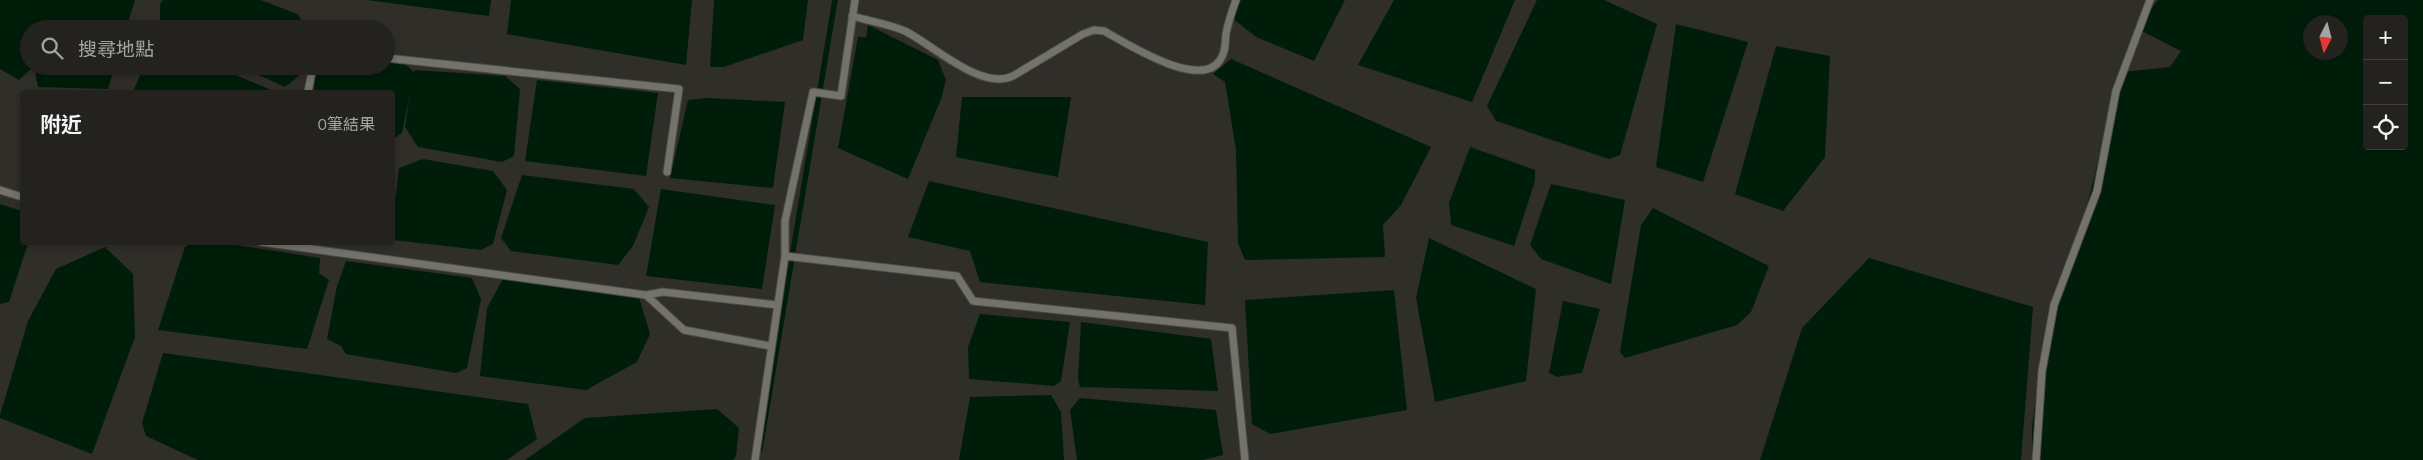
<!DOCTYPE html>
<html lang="zh-TW">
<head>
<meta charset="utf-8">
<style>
  body { margin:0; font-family:Mulish,"Noto Sans TC",sans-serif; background:#2b2a27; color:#f1f3f6 }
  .controls { position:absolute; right:15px; top:15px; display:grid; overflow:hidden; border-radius:5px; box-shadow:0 2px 8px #0003 }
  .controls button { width:45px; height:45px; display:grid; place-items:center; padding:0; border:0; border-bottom:1px solid #403f3c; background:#23221e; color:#f1f3f6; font:25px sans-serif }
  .compass { position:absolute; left:2303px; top:15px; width:45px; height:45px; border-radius:50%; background:#23221e; box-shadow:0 2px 8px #0003; rotate:186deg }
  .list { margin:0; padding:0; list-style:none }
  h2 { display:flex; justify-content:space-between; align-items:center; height:65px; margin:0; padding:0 20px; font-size:21px }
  h2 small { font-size:16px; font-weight:400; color:#a3a4a4 }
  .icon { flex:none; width:28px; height:28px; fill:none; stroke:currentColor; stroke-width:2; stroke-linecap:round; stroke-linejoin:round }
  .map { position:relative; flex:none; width:2423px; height:460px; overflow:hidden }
  .search { position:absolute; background:#23221e; box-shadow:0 2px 8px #0003; left:20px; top:20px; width:375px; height:55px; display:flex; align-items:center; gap:12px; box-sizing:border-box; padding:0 18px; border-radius:28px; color:#a3a4a4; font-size:19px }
  .panel { position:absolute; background:#23221e; box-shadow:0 2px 8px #0003; left:20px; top:90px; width:375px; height:155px; border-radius:5px }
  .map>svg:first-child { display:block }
  .water { fill:#001d0a; fill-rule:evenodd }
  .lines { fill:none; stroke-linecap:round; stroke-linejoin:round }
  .stream { stroke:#001d0a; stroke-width:5.5 }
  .service-casing { stroke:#4b4a46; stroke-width:9 }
  .service { stroke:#73726b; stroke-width:7 }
</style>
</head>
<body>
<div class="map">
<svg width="2423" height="460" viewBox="0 0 2423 460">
  <rect width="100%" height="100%" fill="#2f2e28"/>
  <path class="water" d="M 0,0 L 135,0 L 126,29 L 29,29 L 29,66 L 34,66 L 19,80 L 0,69 Z
    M 163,0 L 261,0 L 297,14 L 308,29 L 160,29 L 160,4 Z
    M 367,0 L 491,0 L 489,16 Z
    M 511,0 L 692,0 L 686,65 L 507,34 Z
    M 714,0 L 808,0 L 803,40 L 724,67 L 710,67 Z
    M 1236,0 L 1345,0 L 1314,61 L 1256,37 L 1230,16 Z
    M 1394,0 L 1515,0 L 1472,102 L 1358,65 Z
    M 1537,0 L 1604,0 L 1657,24 L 1620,155 L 1609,159 L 1496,121 L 1487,106 Z
    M 2158,0 L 2423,0 L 2423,460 L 2032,460 L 2032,427 L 2048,312 L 2083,221 L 2121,72 L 2170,67 L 2181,51 L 2136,28 ZM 2367,19 L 2404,19 L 2404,146 L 2367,146 ZM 2310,22 L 2340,22 L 2340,52 L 2310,52 Z
    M 1676,24 L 1748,42 L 1703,182 L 1656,167 Z
    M 868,25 L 938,60 L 946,80 L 941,99 L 908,179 L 838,148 L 858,37 L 866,37 Z
    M 1776,46 L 1830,56 L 1825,157 L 1783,211 L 1735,194 Z
    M 1231,59 L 1431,147 L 1401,205 L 1383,225 L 1385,257 L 1245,260 L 1238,243 L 1236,150 L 1225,82 L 1213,74 Z
    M 386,61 L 405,64 L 414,72 L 415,70 L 505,76 L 520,89 L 514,156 L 502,162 L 418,147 L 405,127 L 410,94 L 402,133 L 393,139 L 392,92 L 314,92 L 315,75 L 319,66 L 386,66 Z
    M 34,66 L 115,66 L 108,89 L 38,87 Z
    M 144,66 L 214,66 L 276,92 L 133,92 Z
    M 239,66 L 302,66 L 300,75 L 285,87 Z
    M 537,80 L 658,93 L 646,176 L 525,161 Z
    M 962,97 L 1071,97 L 1058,177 L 956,157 Z
    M 708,98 L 785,102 L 773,188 L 670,178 L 688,100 Z
    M 1470,147 L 1535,170 L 1535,181 L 1514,246 L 1451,225 L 1449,203 Z
    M 423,159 L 493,171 L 507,190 L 493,244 L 481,250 L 393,240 L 393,217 L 399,168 Z
    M 522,175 L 634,189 L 649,207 L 633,246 L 618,265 L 511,251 L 501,238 Z
    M 929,181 L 1208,242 L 1205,305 L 980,282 L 970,251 L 908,237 Z
    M 1551,184 L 1625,200 L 1611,284 L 1541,259 L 1530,245 Z
    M 661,189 L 775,205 L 762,289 L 646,276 Z
    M 0,204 L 22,211 L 22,242 L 28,243 L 9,302 L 0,304 Z
    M 1653,208 L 1769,266 L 1751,312 L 1737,325 L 1625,358 L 1620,352 L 1641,225 Z
    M 1429,238 L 1536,289 L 1526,381 L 1435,402 L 1416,298 Z
    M 191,242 L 223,243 L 320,258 L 319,273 L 329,280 L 307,349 L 158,330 L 185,247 Z
    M 105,247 L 133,274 L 135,337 L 92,454 L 0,418 L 0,415 L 28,321 L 56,269 Z
    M 1869,258 L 2033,307 L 2021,460 L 1760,460 L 1802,328 Z
    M 346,261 L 472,278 L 481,299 L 467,368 L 456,373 L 346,354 L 341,346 L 327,339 L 337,286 Z
    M 503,279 L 639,297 L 650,334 L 637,362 L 586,390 L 480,376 L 487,308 Z
    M 1394,290 L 1407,410 L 1270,434 L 1252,424 L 1245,300 Z
    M 1563,301 L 1600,309 L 1582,373 L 1557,377 L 1549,373 Z
    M 980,314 L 1070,322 L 1061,381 L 1054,386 L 969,379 L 968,347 Z
    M 1081,322 L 1211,339 L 1218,391 L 1080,387 L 1078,379 Z
    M 163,353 L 528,404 L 537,439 L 507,460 L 198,460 L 146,436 L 142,423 Z
    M 1051,395 L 1061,412 L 1064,460 L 959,460 L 970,397 Z
    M 1080,398 L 1216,410 L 1223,455 L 1203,460 L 1077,460 L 1070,410 Z
    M 717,409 L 739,428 L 736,456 L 733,460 L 525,460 L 585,418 Z"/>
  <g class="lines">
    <path class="stream" d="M 760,449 L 835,0"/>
    <defs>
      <path id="service" d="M 852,16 C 869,21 889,24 905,31 C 933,45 981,91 1013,76 L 1083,34 L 1094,30 L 1104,31 C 1126,43 1200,91 1220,60 C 1226,52 1225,43 1226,34 C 1228,22 1232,11 1236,0
        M 386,58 L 679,89 L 667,172
        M 308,92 L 313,66
        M 0,190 L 22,197
        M 261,242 L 646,295 L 684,330 L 770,346
        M 785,256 L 957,276 L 973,301 L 1232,328 L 1245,460
        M 646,295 L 663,292 L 777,305
        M 755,460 L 785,256 L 785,221 L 813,92 L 841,96 L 855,0
        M 2036,460 L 2042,371 L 2054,305 L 2097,191 L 2116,91 L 2150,0"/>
    </defs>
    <use href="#service" class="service-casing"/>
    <use href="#service" class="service"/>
  </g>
</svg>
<div class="controls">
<button>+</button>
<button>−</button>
<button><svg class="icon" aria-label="locate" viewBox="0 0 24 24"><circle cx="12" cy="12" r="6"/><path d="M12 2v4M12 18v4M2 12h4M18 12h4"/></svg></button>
</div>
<svg class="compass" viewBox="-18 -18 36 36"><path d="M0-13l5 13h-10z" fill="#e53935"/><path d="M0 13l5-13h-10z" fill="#a3a4a4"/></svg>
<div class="search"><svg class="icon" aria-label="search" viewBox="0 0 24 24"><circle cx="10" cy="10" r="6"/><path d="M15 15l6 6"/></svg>搜尋地點</div>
<section class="panel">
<h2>附近<small>0筆結果</small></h2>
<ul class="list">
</ul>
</section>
</div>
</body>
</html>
